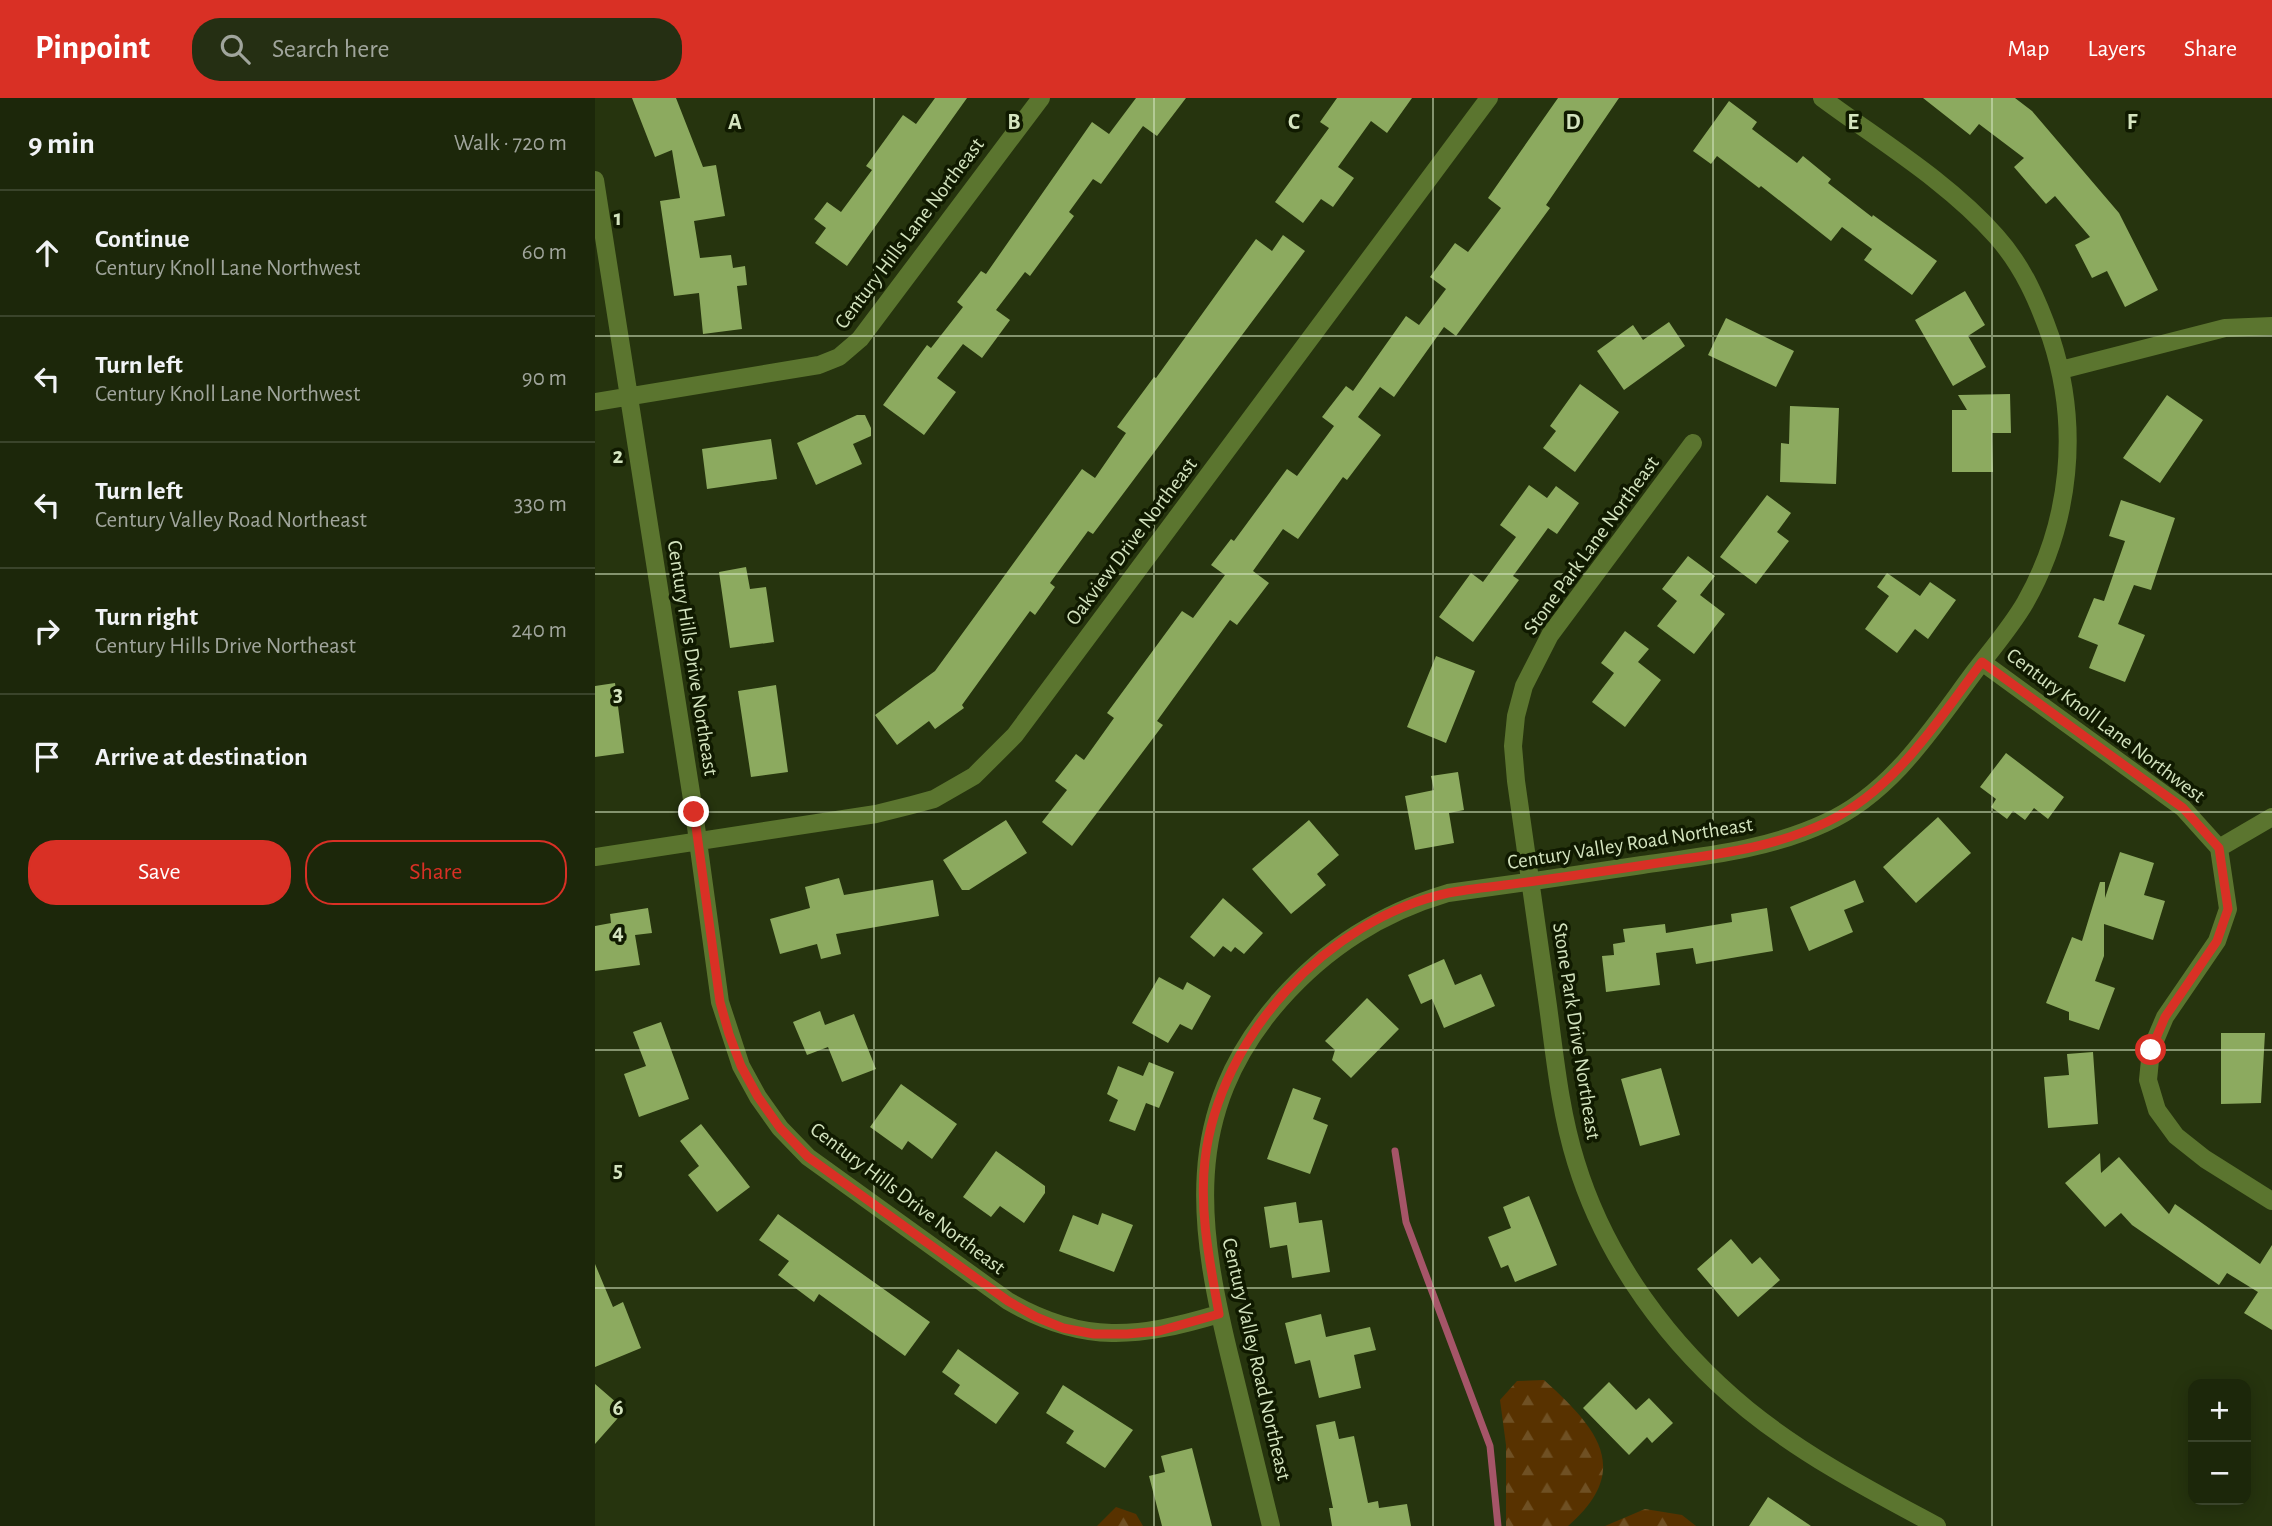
<!DOCTYPE html>
<html lang="en">
<head>
<meta charset="utf-8">
<style>
  body { margin:0; font-family:"Alegreya Sans",sans-serif; background:#252f13; color:#f1f3f6 }
  .controls { position:absolute; right:21px; bottom:21px; display:grid; overflow:hidden; border-radius:14px; box-shadow:0 4px 18px #0003 }
  .controls button { width:63px; height:63px; display:grid; place-items:center; padding:0; border:0; border-bottom:2px solid #3a442b; background:#1c270a; color:#f1f3f6; font:35px sans-serif }
  .stop { position:absolute; width:21px; height:21px; margin:-16px; border:5px solid #d93025; border-radius:50%; background:#fff }
  .stop.end { background:#d93025; border-color:#fff; box-shadow:0 2px 7px #0008 }
  .list { margin:0; padding:0; list-style:none }
  h2 { display:flex; justify-content:space-between; align-items:center; height:91px; margin:0; padding:0 28px; font-size:30px }
  h2 small { font-size:23px; font-weight:400; color:#a0a59c }
  .list li { display:grid; grid-template-columns:46px 1fr auto; gap:21px; align-items:center; box-sizing:border-box; height:126px; padding:0 28px; border-top:2px solid #3a442b }
  .list b { display:block; font-size:26px; white-space:nowrap }
  .list p { margin:0; font-size:23px; white-space:nowrap; color:#a0a59c }
  .list em { font-size:23px; font-style:normal; color:#a0a59c }
  .actions { display:flex; gap:14px; padding:21px 28px }
  .actions a { flex:1; padding:16px 0; border:2px solid #d93025; border-radius:28px; text-align:center; font-size:24px; color:#d93025 }
  .actions .main { background:#d93025; color:#fff }
  .icon { flex:none; width:38px; height:38px; fill:none; stroke:currentColor; stroke-width:2; stroke-linecap:round; stroke-linejoin:round }
  .map { position:relative; flex:none; width:1677px; height:1428px; overflow:hidden }
  header { display:flex; align-items:center; gap:42px; box-sizing:border-box; height:98px; padding:0 35px; background:#d93025; color:#fff }
  header strong { font-size:33px }
  nav { display:flex; gap:38px; margin-inline-start:auto; font-size:24px }
  .search { width:490px; height:63px; background:#252f13; display:flex; align-items:center; gap:18px; box-sizing:border-box; padding:0 24px; border-radius:28px; color:#a0a59c; font-size:26px }
  main { display:flex }
  aside { flex:1; background:#1c270a }
  .map>svg:first-child { display:block }
  .forest { fill:url(#forest-firs) }
  .lines { fill:none; stroke-linecap:round; stroke-linejoin:round }
  .stream { stroke:#a55568; stroke-width:7 }
  .building { fill:#8caa5f }
  .minor { stroke:#5b752f; stroke-width:18 }
  .route { stroke:#d93025; stroke-width:9 }
  .grid { fill:none; stroke:#d4e4bf; stroke-width:2; stroke-opacity:0.55 }
  .labels { text-anchor:middle; stroke-width:7; stroke-linejoin:round; paint-order:stroke }
  .street-label { font-size:21px; fill:#d4e4bf; stroke:#101a00 }
  .grid-label { font-size:23px; text-anchor:middle; font-weight:bold; fill:#d4e4bf; stroke:#101a00; stroke-width:7; stroke-linejoin:round; paint-order:stroke }
</style>
</head>
<body>
<header>
<strong>Pinpoint</strong>
<div class="search"><svg class="icon" aria-label="search" viewBox="0 0 24 24"><circle cx="10" cy="10" r="6"/><path d="M15 15l6 6"/></svg>Search here</div>
<nav><a>Map</a><a>Layers</a><a>Share</a></nav>
</header>
<main>
<aside>
<h2>9 min<small>Walk · 720 m</small></h2>
<ul class="list">
<li><svg class="icon" aria-label="ahead" viewBox="0 0 24 24"><path d="M12 20V5M6 11l6-6 6 6"/></svg><div><b>Continue</b><p>Century Knoll Lane Northwest</p></div><em>60 m</em></li>
<li><svg class="icon" aria-label="left" viewBox="0 0 24 24"><path d="M17 20v-9H6M10 6l-5 5 5 5"/></svg><div><b>Turn left</b><p>Century Knoll Lane Northwest</p></div><em>90 m</em></li>
<li><svg class="icon" aria-label="left" viewBox="0 0 24 24"><path d="M17 20v-9H6M10 6l-5 5 5 5"/></svg><div><b>Turn left</b><p>Century Valley Road Northeast</p></div><em>330 m</em></li>
<li><svg class="icon" aria-label="right" viewBox="0 0 24 24"><path d="M7 20v-9h11M14 6l5 5-5 5"/></svg><div><b>Turn right</b><p>Century Hills Drive Northeast</p></div><em>240 m</em></li>
<li><svg class="icon" aria-label="arrive" viewBox="0 0 24 24"><path d="M6 21V4h12l-3 4 3 4H6"/></svg><div><b>Arrive at destination</b></div></li>
</ul>
<div class="actions"><a class="main">Save</a><a>Share</a></div>
</aside>
<div class="map">
<svg width="1677" height="1428" viewBox="0 0 1677 1428">
  <defs>
    <pattern id="forest-firs" width="22" height="20" patternUnits="userSpaceOnUse" patternTransform="scale(1.75)"><rect width="22" height="20" fill="#583200"/><path d="M5 1l3.5 6h-7zM16 11l3.5 6h-7z" fill="#6f5023"/></pattern>
  </defs>
  <rect width="100%" height="100%" fill="#26340e"/>
  <path class="forest" d="M 949,1282 C 1001,1329 1039,1371 973,1428 L 911,1428 L 911,1347 L 905,1302 L 922,1283 Z
    M 521,1409 L 541,1416 L 548,1428 L 502,1428 Z
    M 1050,1411 L 1087,1417 L 1101,1428 L 1010,1428 Z"/>
  <g class="lines">
    <path class="stream" d="M 800,1053 L 811,1124 L 895,1348 L 903,1428"/>
  </g>
  <path class="building" d="M 37,0 L 81,0 L 108,69 L 121,67 L 130,118 L 99,123 L 105,160 L 136,157 L 138,170 L 150,168 L 152,187 L 142,188 L 147,231 L 108,236 L 104,195 L 79,198 L 65,103 L 85,100 L 77,52 L 60,59 Z
    M 340,0 L 372,0 L 252,168 L 220,145 L 231,130 L 219,121 L 232,104 L 246,114 L 277,72 L 271,68 L 308,17 L 321,26 Z
    M 541,0 L 591,0 L 562,38 L 548,28 L 506,86 L 498,81 L 474,114 L 479,118 L 435,178 L 430,174 L 401,212 L 415,222 L 387,260 L 368,246 L 342,280 L 361,294 L 329,337 L 288,307 L 332,247 L 336,250 L 368,209 L 362,204 L 386,173 L 391,176 L 497,24 L 514,36 Z
    M 742,0 L 817,0 L 792,35 L 776,23 L 743,69 L 759,80 L 738,109 L 726,101 L 708,125 L 680,104 L 734,30 L 725,24 Z
    M 963,0 L 1024,0 L 951,107 L 955,110 L 861,238 L 849,229 L 799,299 L 785,289 L 763,319 L 786,337 L 752,382 L 748,379 L 703,441 L 688,431 L 658,473 L 674,485 L 642,527 L 635,522 L 562,623 L 568,627 L 477,748 L 447,724 L 472,692 L 460,683 L 481,656 L 489,662 L 519,620 L 512,615 L 587,513 L 598,520 L 630,477 L 616,467 L 636,441 L 639,443 L 692,371 L 702,378 L 739,328 L 727,319 L 751,288 L 758,293 L 811,218 L 824,227 L 851,191 L 835,179 L 860,145 L 873,154 L 906,110 L 893,100 Z
    M 1328,0 L 1420,0 L 1437,13 L 1524,115 L 1563,192 L 1530,209 L 1512,173 L 1497,180 L 1480,147 L 1495,139 L 1460,98 L 1451,106 L 1419,69 L 1429,60 L 1384,26 L 1375,37 Z
    M 1134,3 L 1162,24 L 1157,31 L 1202,65 L 1208,58 L 1236,81 L 1233,85 L 1277,119 L 1278,117 L 1342,163 L 1317,197 L 1269,162 L 1277,151 L 1247,129 L 1236,143 L 1166,88 L 1164,90 L 1122,58 L 1116,66 L 1098,53 Z
    M 688,137 L 710,153 L 498,436 L 493,433 L 455,485 L 460,489 L 440,517 L 435,513 L 367,607 L 369,610 L 340,631 L 334,623 L 302,647 L 280,617 L 340,573 L 487,371 L 500,380 L 531,335 L 522,329 L 559,279 L 561,280 L 661,141 L 677,153 Z
    M 1370,193 L 1390,227 L 1373,238 L 1391,269 L 1358,288 L 1320,222 Z
    M 1131,220 L 1199,253 L 1181,289 L 1113,257 Z
    M 1074,224 L 1090,248 L 1029,292 L 1002,253 L 1038,227 L 1048,242 Z
    M 985,286 L 1024,314 L 980,374 L 948,350 L 961,333 L 955,328 Z
    M 1415,296 L 1416,335 L 1397,335 L 1398,374 L 1357,374 L 1357,312 L 1372,312 L 1363,297 Z
    M 1572,297 L 1608,322 L 1565,385 L 1528,360 Z
    M 1195,308 L 1244,310 L 1241,386 L 1185,384 L 1186,345 L 1194,346 Z
    M 262,317 L 270,317 L 276,330 L 276,338 L 258,346 L 267,366 L 221,387 L 202,345 Z
    M 176,341 L 182,381 L 112,391 L 107,351 Z
    M 934,387 L 952,400 L 961,388 L 984,405 L 962,436 L 953,430 L 918,478 L 924,482 L 878,544 L 844,519 L 876,475 L 888,484 L 921,439 L 905,427 Z
    M 1172,397 L 1196,415 L 1182,434 L 1194,443 L 1161,486 L 1125,459 Z
    M 1526,402 L 1580,420 L 1556,492 L 1539,487 L 1523,526 L 1550,537 L 1530,584 L 1494,570 L 1503,547 L 1483,539 L 1499,500 L 1509,503 L 1530,443 L 1514,438 Z
    M 1093,458 L 1120,478 L 1105,497 L 1130,516 L 1099,556 L 1062,528 L 1082,503 L 1067,491 Z
    M 151,469 L 155,491 L 171,489 L 179,544 L 135,550 L 124,474 Z
    M 1292,475 L 1325,498 L 1335,484 L 1361,502 L 1333,541 L 1320,531 L 1302,555 L 1270,531 L 1294,498 L 1282,489 Z
    M 1030,533 L 1054,551 L 1043,564 L 1066,582 L 1030,629 L 997,604 L 1019,575 L 1006,565 Z
    M 841,558 L 880,573 L 851,645 L 812,629 Z
    M 20,585 L 29,655 L 0,659 L 0,588 Z
    M 181,587 L 193,674 L 156,679 L 143,593 Z
    M 1411,655 L 1469,699 L 1453,721 L 1439,710 L 1430,722 L 1418,713 L 1412,721 L 1396,709 L 1401,701 L 1385,689 Z
    M 863,674 L 869,712 L 854,715 L 859,745 L 820,752 L 810,698 L 839,692 L 836,678 Z
    M 1343,719 L 1376,755 L 1321,805 L 1288,769 Z
    M 411,722 L 432,755 L 374,792 L 367,792 L 348,762 Z
    M 714,722 L 744,757 L 722,776 L 731,787 L 696,816 L 657,771 Z
    M 1525,754 L 1559,765 L 1549,797 L 1570,803 L 1558,842 L 1509,826 L 1509,858 L 1500,883 L 1520,890 L 1504,932 L 1474,922 L 1474,914 L 1451,905 L 1477,839 L 1487,843 L 1505,784 L 1510,784 L 1510,800 Z
    M 244,780 L 249,797 L 338,782 L 344,818 L 241,836 L 246,856 L 226,861 L 222,846 L 185,856 L 175,821 L 215,810 L 210,789 Z
    M 1260,782 L 1269,804 L 1249,812 L 1258,834 L 1214,853 L 1195,809 Z
    M 628,800 L 668,835 L 649,856 L 640,849 L 636,854 L 628,848 L 619,859 L 595,839 Z
    M 53,810 L 57,835 L 40,837 L 45,867 L 0,873 L 0,828 L 16,825 L 15,816 Z
    M 1172,810 L 1178,853 L 1101,866 L 1098,850 L 1061,855 L 1065,887 L 1011,894 L 1007,858 L 1019,857 L 1018,846 L 1030,844 L 1028,831 L 1070,826 L 1071,835 L 1137,824 L 1136,816 Z
    M 849,861 L 860,887 L 886,876 L 900,908 L 849,930 L 837,901 L 826,906 L 813,877 Z
    M 564,879 L 588,892 L 592,884 L 616,898 L 597,932 L 585,926 L 573,945 L 537,925 Z
    M 772,900 L 804,931 L 756,980 L 737,962 L 740,952 L 730,943 Z
    M 225,913 L 230,927 L 259,916 L 281,971 L 247,984 L 233,949 L 212,957 L 198,924 Z
    M 66,924 L 94,1001 L 44,1019 L 29,976 L 51,968 L 38,934 Z
    M 1626,935 L 1670,935 L 1666,1005 L 1626,1006 Z
    M 1498,954 L 1503,1026 L 1453,1030 L 1449,979 L 1474,977 L 1472,956 Z
    M 554,964 L 579,974 L 564,1010 L 551,1005 L 540,1033 L 514,1023 L 523,1002 L 512,996 L 523,968 L 548,978 Z
    M 1066,970 L 1085,1037 L 1045,1048 L 1026,981 Z
    M 306,986 L 362,1026 L 337,1061 L 313,1043 L 307,1052 L 275,1029 Z
    M 698,990 L 726,1000 L 718,1021 L 733,1027 L 715,1076 L 672,1061 Z
    M 106,1026 L 155,1089 L 122,1114 L 93,1077 L 104,1068 L 85,1043 Z
    M 401,1053 L 450,1088 L 450,1095 L 429,1125 L 405,1108 L 396,1119 L 368,1099 Z
    M 1505,1055 L 1506,1075 L 1524,1059 L 1574,1116 L 1580,1106 L 1665,1166 L 1677,1147 L 1677,1232 L 1649,1215 L 1663,1194 L 1632,1175 L 1624,1187 L 1537,1127 L 1526,1115 L 1510,1129 L 1470,1085 Z
    M 934,1098 L 962,1167 L 920,1184 L 913,1167 L 906,1170 L 893,1139 L 916,1130 L 908,1109 Z
    M 701,1104 L 704,1125 L 727,1122 L 735,1174 L 697,1180 L 692,1147 L 675,1150 L 669,1109 Z
    M 507,1115 L 538,1127 L 519,1174 L 464,1153 L 478,1117 L 503,1127 Z
    M 183,1116 L 335,1224 L 310,1258 L 224,1196 L 219,1204 L 183,1177 L 194,1163 L 164,1142 Z
    M 1136,1141 L 1157,1166 L 1165,1159 L 1185,1182 L 1143,1219 L 1102,1171 Z
    M 0,1166 L 18,1209 L 28,1204 L 46,1250 L 0,1269 Z
    M 726,1216 L 731,1239 L 775,1229 L 781,1252 L 759,1257 L 766,1290 L 724,1300 L 715,1262 L 700,1266 L 690,1225 Z
    M 363,1251 L 424,1295 L 401,1326 L 359,1296 L 365,1287 L 347,1274 Z
    M 1014,1284 L 1041,1312 L 1054,1300 L 1078,1325 L 1057,1345 L 1052,1339 L 1034,1357 L 988,1310 Z
    M 0,1286 L 30,1312 L 0,1346 Z
    M 468,1287 L 538,1332 L 510,1370 L 471,1345 L 479,1333 L 451,1315 Z
    M 740,1323 L 744,1341 L 759,1338 L 773,1405 L 783,1403 L 784,1410 L 812,1406 L 816,1428 L 737,1428 L 734,1410 L 738,1410 L 721,1327 Z
    M 597,1350 L 617,1428 L 567,1428 L 554,1378 L 570,1374 L 566,1358 Z
    M 1173,1399 L 1216,1428 L 1154,1428 Z"/>
  <g class="lines">
    <path class="minor" d="M 0,82 L 99,714 L 125,904 L 146,968 L 163,999 L 185,1030 L 213,1059 L 413,1203 C 489,1247 543,1240 624,1216
      M 1466,272 L 1630,230 L 1677,228
      M 0,304 L 224,267 L 244,259 L 265,241 L 446,0
      M 1098,345 L 955,537 L 929,588 L 921,618 L 918,648 L 921,683 C 932,758 942,833 953,908 C 960,960 965,1013 981,1064 C 1011,1162 1075,1248 1153,1312 C 1211,1359 1277,1393 1342,1428
      M 1387,564 L 1588,710 L 1624,750 L 1633,811 L 1622,843 L 1570,919 L 1556,952 L 1553,982 L 1562,1012 L 1581,1038 L 1610,1061 L 1677,1103
      M 1624,750 L 1677,719
      M 0,759 L 281,716 L 317,707 L 339,701 L 379,678 L 420,637 L 894,0
      M 676,1428 C 663,1375 650,1321 637,1268 C 603,1131 585,1016 685,902 C 732,849 786,815 853,795 C 918,786 982,777 1047,767 C 1110,758 1172,752 1230,725 C 1297,695 1338,629 1380,573 C 1397,551 1416,529 1430,505 C 1476,424 1485,328 1456,240 C 1443,203 1428,168 1401,138 C 1352,83 1285,43 1227,0"/>
  </g>
  <g class="lines">
    <path class="route" d="M 99,714 L 125,904 L 134,936 L 146,968 L 163,999 L 185,1030 L 213,1059 L 413,1203 L 441,1219 L 468,1230 L 499,1236 L 532,1236 L 564,1233 L 624,1216 C 615,1165 604,1114 610,1062 C 624,939 733,821 853,795 C 879,790 907,788 933,784 C 983,777 1032,770 1082,762 C 1134,755 1184,747 1232,724 C 1301,691 1343,622 1387,564 L 1588,710 L 1624,750 L 1633,811 L 1622,843 L 1570,919 L 1556,952"/>
  </g>
  <path class="grid" d="M 279,0 L 279,1428M 559,0 L 559,1428M 838,0 L 838,1428M 1118,0 L 1118,1428M 1397,0 L 1397,1428M 0,238 L 1677,238M 0,476 L 1677,476M 0,714 L 1677,714M 0,952 L 1677,952M 0,1190 L 1677,1190"/>
  <g class="labels">
    <g class="street-label">
      <text transform="translate(314 135) rotate(-53)" y="7">Century Hills Lane Northeast</text>
      <text transform="translate(536 443) rotate(-53)" y="7">Oakview Drive Northeast</text>
      <text transform="translate(996 447) rotate(-54)" y="7">Stone Park Lane Northeast</text>
      <text transform="translate(98 560) rotate(81)" y="7">Century Hills Drive Northeast</text>
      <text transform="translate(1511 627) rotate(37)" y="7">Century Knoll Lane Northwest</text>
      <text transform="translate(1035 745) rotate(-9)" y="7">Century Valley Road Northeast</text>
      <text transform="translate(982 933) rotate(81)" y="7">Stone Park Drive Northeast</text>
      <text transform="translate(313 1100) rotate(37)" y="7">Century Hills Drive Northeast</text>
      <text transform="translate(662 1261) rotate(77)" y="7">Century Valley Road Northeast</text>
    </g>
  </g>
  <g class="grid-label">
    <text x="140" y="31">A</text>
    <text x="419" y="31">B</text>
    <text x="699" y="31">C</text>
    <text x="978" y="31">D</text>
    <text x="1258" y="31">E</text>
    <text x="1537" y="31">F</text>
    <text x="23" y="127">1</text>
    <text x="23" y="365">2</text>
    <text x="23" y="603">3</text>
    <text x="23" y="841">4</text>
    <text x="23" y="1079">5</text>
    <text x="23" y="1317">6</text>
  </g>
</svg>
<div class="controls">
<button>+</button>
<button>−</button>
</div>
<div class="stop" style="left:1556px;top:952px"></div>
<div class="stop end" style="left:99px;top:714px"></div>
</div>
</main>
</body>
</html>
